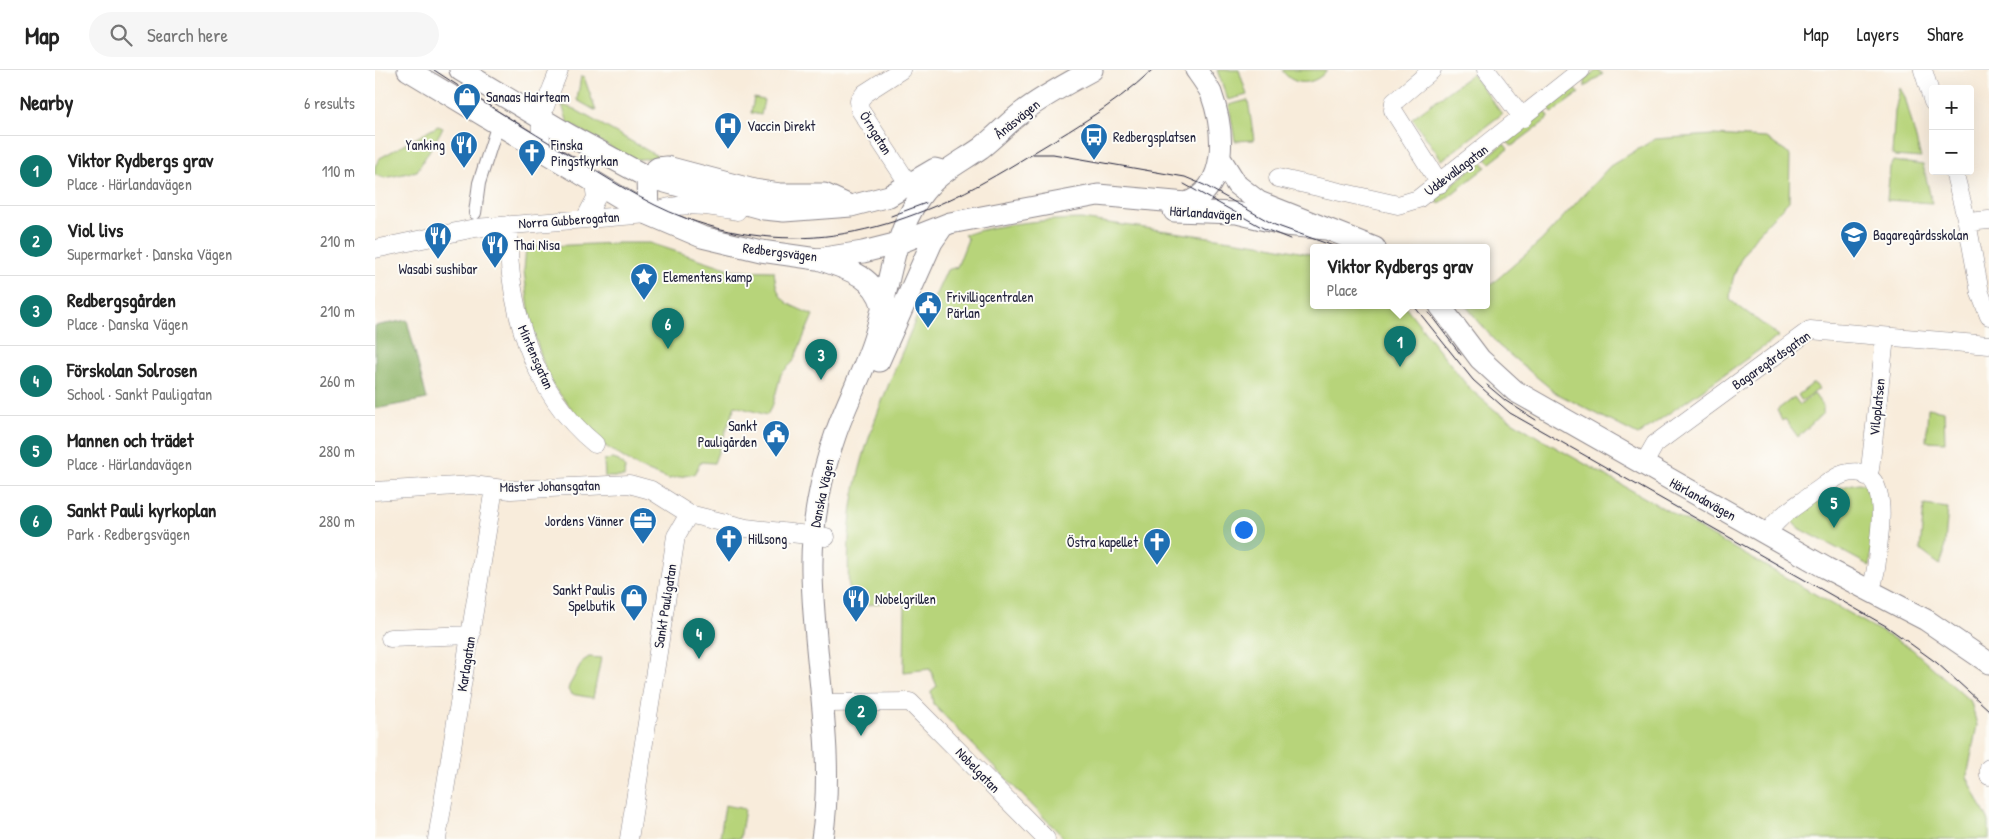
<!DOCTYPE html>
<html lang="en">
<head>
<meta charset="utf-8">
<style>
  body { margin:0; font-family:"Patrick Hand",sans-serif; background:#f6f6f6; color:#222 }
  .controls { position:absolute; right:15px; top:15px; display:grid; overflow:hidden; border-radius:5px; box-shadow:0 5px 20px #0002 }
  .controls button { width:45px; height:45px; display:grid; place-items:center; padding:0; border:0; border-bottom:1px solid #e0e0e0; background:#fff; color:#222; font:25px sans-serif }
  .you { position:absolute; left:868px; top:459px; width:18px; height:18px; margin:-12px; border:4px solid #fff; border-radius:50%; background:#1a73e8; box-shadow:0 0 0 8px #1a73e833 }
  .badge { display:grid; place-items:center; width:32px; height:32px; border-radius:50%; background:#0f766e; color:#fff; font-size:16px; font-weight:700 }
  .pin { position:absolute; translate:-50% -41px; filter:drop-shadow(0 1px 2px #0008) }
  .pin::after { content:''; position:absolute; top:26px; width:18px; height:15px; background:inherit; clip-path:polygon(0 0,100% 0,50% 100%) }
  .popup { position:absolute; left:935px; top:174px; width:180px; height:65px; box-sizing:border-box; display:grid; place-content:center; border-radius:5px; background:#fff; filter:drop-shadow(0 1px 4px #0005); font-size:16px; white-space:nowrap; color:#767676 }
  .popup b { font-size:19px; color:#222 }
  .popup::after { content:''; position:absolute; left:50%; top:100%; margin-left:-10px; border:10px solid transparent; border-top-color:#fff }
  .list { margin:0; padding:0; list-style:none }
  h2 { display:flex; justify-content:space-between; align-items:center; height:65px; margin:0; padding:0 20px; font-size:21px }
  h2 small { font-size:16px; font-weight:400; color:#767676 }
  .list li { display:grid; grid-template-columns:32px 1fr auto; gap:15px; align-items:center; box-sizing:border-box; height:70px; padding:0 20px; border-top:1px solid #e0e0e0 }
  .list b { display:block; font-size:19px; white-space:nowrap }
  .list p { margin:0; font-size:16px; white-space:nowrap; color:#767676 }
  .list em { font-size:16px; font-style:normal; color:#767676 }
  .icon { flex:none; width:28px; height:28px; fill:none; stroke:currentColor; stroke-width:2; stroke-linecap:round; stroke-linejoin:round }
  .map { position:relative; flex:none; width:1614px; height:769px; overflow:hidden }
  header { display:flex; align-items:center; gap:30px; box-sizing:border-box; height:70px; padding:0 25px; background:#fff; border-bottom:1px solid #e0e0e0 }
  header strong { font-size:24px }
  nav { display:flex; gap:28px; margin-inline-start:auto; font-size:18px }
  .search { width:350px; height:45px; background:#f6f6f6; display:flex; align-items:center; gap:12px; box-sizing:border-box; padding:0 18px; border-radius:28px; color:#767676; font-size:19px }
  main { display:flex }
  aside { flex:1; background:#fff }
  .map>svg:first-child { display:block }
  .green { fill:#b7d47a; stroke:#6c7b5a }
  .forest { fill:#91b66a; stroke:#5a6c52 }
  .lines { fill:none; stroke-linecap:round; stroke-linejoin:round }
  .pedestrian-casing { stroke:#8d878b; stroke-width:14 }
  .minor-casing { stroke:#8d878b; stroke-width:19 }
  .tertiary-casing { stroke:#8d878b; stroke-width:23 }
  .pedestrian { stroke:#fff; stroke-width:12 }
  .minor { stroke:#fff; stroke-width:18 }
  .tertiary { stroke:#fff; stroke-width:21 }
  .tram { stroke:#22223b; stroke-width:1 }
  .labels { text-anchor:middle; stroke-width:4; stroke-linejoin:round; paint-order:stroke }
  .poi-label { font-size:14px; fill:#22223b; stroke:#fdfcf7; text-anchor:start }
  .street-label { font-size:14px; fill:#22223b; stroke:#fdfcf7 }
</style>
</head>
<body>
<header>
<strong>Map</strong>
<div class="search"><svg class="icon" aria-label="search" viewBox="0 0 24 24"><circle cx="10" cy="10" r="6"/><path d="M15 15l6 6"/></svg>Search here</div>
<nav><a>Map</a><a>Layers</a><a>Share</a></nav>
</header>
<main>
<aside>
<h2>Nearby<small>6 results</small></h2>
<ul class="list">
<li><span class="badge">1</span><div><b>Viktor Rydbergs grav</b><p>Place · Härlandavägen</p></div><em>110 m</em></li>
<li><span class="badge">2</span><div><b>Viol livs</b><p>Supermarket · Danska Vägen</p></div><em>210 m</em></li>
<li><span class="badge">3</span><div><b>Redbergsgården</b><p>Place · Danska Vägen</p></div><em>210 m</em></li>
<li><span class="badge">4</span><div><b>Förskolan Solrosen</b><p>School · Sankt Pauligatan</p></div><em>260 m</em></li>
<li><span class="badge">5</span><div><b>Mannen och trädet</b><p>Place · Härlandavägen</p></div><em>280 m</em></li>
<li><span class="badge">6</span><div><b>Sankt Pauli kyrkoplan</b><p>Park · Redbergsvägen</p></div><em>280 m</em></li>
</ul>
</aside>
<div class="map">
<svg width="1614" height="769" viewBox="0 0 1614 769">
  <rect width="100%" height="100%" fill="#fdfcf7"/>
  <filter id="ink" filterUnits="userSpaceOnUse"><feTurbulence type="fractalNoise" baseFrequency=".02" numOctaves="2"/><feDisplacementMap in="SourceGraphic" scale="10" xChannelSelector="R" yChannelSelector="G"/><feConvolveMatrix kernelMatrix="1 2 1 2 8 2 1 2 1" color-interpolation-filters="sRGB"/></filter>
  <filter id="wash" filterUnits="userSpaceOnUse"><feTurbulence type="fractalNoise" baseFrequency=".0096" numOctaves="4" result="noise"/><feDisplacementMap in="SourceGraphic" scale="20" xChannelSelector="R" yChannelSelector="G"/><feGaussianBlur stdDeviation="1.12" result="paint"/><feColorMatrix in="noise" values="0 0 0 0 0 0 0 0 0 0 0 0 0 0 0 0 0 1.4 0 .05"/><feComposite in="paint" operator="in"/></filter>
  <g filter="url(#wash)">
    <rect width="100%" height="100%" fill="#f8ecdb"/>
    <path class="green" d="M 842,0 L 864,0 L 872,25 L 853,30 Z
      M 907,0 L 952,0 C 941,15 918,18 907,0 Z
      M 1222,0 L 1228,4 L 1210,17 L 1210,10 Z
      M 1097,4 L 1127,44 L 1067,90 L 1037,48 Z
      M 206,6 L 209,7 L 221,41 L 202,30 Z
      M 1199,18 L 1204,23 L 1177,43 L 1174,39 L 1176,36 Z
      M 1525,18 L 1530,27 L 1546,88 L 1519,86 L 1517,83 L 1520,41 Z
      M 379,28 L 389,30 L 386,45 L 376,43 Z
      M 873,30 L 879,70 L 860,71 L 854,35 Z
      M 187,35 L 199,39 L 284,87 L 258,90 L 193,53 Z
      M 1170,41 L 1174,47 L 1173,49 L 1137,76 L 1132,72 Z
      M 63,56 L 68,58 L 42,101 L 10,108 L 0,105 L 0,96 L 5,88 Z
      M 1338,65 L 1391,68 L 1415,85 L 1414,131 C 1386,159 1356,188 1355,230 L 1404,266 L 1263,365 L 1181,323 L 1123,275 L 1091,236 L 1111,236 L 1111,219 L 1166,171 L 1235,96 L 1280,69 Z
      M 1129,74 L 1133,79 L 1115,93 L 1110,88 Z
      M 1106,91 L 1111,97 L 1064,134 L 1059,129 Z
      M 1518,91 L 1548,95 L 1557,133 L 1512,130 L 1515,97 Z
      M 706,149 L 884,174 L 939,185 L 939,236 L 1030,236 L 1094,318 L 1121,341 L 1166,369 L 1537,579 L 1596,632 L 1602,655 L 1592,707 L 1614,752 L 1614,769 L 690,769 L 558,634 L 556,621 L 562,616 L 555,599 L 529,602 L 530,529 L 474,538 C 473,500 472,462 479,424 C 492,358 522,296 547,234 L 555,237 L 572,200 L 582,197 L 593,169 L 589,165 C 627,153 667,150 706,149 Z
      M 242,173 L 275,173 L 358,200 L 399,201 C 402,233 411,233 438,245 L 418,292 L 406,304 L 398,334 L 392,345 L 360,336 L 339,393 L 326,392 L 319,404 L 294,409 L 263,397 L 224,372 L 174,311 L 156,254 L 149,201 L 151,177 Z
      M 1437,314 L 1440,314 L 1444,319 L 1427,331 L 1423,325 Z
      M 1439,324 L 1448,336 L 1448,343 L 1423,367 L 1410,349 L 1407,351 L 1402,340 L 1419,327 L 1425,335 Z
      M 1553,338 L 1569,341 L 1570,372 L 1551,371 Z
      M 238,389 L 244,391 L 250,398 L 249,407 L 230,407 L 229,390 Z
      M 1484,413 L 1491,415 L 1501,432 L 1495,496 L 1422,457 L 1417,451 C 1429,431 1463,416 1484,413 Z
      M 1549,435 L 1573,438 L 1569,484 L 1565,495 L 1545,480 Z
      M 214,587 L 226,588 L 218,628 L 196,624 L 193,620 L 194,616 L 208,591 Z
      M 350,735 L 370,739 L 365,769 L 345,767 Z"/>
    <path class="forest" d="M 32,250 L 52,329 L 0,339 L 0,256 Z"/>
  </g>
  <g filter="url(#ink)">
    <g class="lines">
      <defs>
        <path id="pedestrian" d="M 100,143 L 104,113 L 120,63"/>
        <path id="minor" d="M 526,0 L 490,23 L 484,31 L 485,40 L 533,113
          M 1057,0 L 1019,32 L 1018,40 L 1065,114
          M 1111,0 L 1148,48
          M 1548,0 L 1558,32
          M 168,82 C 160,48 173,31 184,0
          M 1579,101 L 1592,152 L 1605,223 L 1614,246
          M 903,108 L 1023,135 L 1043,129 L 1206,0
          M 210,149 L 221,128 L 219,113
          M 1592,152 L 1614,150
          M 133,155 C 133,235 155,321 220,374
          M 0,179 L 100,158 L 273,144 C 303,131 330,135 362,141
          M 1268,395 L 1280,374 L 1435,260 L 1614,275
          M 1491,406 L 1495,399 L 1510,268
          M 0,421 L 98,415 L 136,420 L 254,414 L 276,420 L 314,444
          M 1392,464 C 1403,446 1420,437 1437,424 C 1447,418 1458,407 1469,404 C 1511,392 1507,445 1504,469 C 1502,488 1502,504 1495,521
          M 15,568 L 96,565
          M 449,633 L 535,632 L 671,769
          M 1614,698 L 1614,706
          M 62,769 L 119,418
          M 254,769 L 301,466 L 314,444 L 371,458 L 451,467"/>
        <path id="tertiary" d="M 33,0 L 273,144 L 327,167 L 386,181 L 442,189 L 488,182 L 524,173 L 575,153 L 723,125 L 811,133 C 855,118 849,59 836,23 C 832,15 826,7 821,0
          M 85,0 L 194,65 L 272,107 L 389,139 L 409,141 L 476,136 L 514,126 L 560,99 L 567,101
          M 845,88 L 862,115 L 884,132 L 1000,178
          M 799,141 L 862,143 L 911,155 L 951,159
          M 273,144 L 272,107 L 283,98 L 292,97 L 379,120 L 405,124 L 449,124 L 475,136
          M 446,190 C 472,199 498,205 507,235
          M 1065,236 L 1105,289 L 1140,321 L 1451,498 L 1551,550 L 1614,593
          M 504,291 L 557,172 L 568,156
          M 447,769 C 461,679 438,591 437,501 C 436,456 446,405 461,363 C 472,331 489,301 499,269 C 514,222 516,168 545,127 C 562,103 583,94 606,78 C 620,67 632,54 646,43 C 668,26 693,13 717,0"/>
      </defs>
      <use href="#pedestrian" class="pedestrian-casing"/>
      <use href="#minor" class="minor-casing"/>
      <use href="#tertiary" class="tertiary-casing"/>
      <use href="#pedestrian" class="pedestrian"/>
      <use href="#minor" class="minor"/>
      <use href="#tertiary" class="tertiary"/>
      <path class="tram" d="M 59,0 C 104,30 150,58 196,86 C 233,108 269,133 310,148 C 430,192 535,158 640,94 C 687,65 737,38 777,0
        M 658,84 L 678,84 L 810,107 L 829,115 L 900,155 L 964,178
        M 809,114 L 890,159 L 915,169
        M 516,146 L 551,133
        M 1039,236 L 1098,310 L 1135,343 L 1511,556 L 1562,593 L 1614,640
        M 1054,243 L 1086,285
        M 1112,315 L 1131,331 L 1161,350"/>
    </g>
  </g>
  <defs>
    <symbol id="shop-pin" viewBox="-11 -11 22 30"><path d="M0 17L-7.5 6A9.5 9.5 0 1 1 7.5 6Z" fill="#1f6fb2" stroke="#fdfcf7"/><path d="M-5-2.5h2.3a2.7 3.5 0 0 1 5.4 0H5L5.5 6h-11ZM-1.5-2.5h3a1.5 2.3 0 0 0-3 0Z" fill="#fff"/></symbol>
    <symbol id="hospital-pin" viewBox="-11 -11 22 30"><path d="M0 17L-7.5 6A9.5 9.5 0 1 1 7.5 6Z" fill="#1f6fb2" stroke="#fdfcf7"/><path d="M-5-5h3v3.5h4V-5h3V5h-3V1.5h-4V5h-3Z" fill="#fff"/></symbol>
    <symbol id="bus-pin" viewBox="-11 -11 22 30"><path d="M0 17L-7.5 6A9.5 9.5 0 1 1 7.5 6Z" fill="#1f6fb2" stroke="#fdfcf7"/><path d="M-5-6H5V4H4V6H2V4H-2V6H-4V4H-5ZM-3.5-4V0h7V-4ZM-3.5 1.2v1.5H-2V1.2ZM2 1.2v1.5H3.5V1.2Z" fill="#fff"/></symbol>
    <symbol id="restaurant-pin" viewBox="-11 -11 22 30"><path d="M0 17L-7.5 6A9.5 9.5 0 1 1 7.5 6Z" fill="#1f6fb2" stroke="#fdfcf7"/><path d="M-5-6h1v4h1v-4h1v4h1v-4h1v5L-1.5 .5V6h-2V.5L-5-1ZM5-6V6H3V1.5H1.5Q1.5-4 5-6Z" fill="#fff"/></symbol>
    <symbol id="church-pin" viewBox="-11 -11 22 30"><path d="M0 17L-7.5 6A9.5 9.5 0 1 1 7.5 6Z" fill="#1f6fb2" stroke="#fdfcf7"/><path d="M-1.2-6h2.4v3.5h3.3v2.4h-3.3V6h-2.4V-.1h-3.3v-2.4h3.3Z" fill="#fff"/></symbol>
    <symbol id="school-pin" viewBox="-11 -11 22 30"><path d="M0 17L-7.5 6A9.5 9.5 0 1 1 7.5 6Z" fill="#1f6fb2" stroke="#fdfcf7"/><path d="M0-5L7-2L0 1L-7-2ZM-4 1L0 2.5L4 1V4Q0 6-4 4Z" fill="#fff"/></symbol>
    <symbol id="sight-pin" viewBox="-11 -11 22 30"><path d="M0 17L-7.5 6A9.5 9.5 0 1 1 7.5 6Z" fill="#1f6fb2" stroke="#fdfcf7"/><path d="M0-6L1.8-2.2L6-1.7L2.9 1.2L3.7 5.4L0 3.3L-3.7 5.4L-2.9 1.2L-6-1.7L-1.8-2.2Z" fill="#fff"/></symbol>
    <symbol id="civic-pin" viewBox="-11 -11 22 30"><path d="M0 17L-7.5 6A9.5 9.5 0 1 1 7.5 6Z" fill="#1f6fb2" stroke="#fdfcf7"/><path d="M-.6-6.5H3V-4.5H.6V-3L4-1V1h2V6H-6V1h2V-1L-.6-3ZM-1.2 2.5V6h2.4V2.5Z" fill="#fff"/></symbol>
    <symbol id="office-pin" viewBox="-11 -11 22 30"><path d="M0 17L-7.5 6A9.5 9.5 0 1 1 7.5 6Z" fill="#1f6fb2" stroke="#fdfcf7"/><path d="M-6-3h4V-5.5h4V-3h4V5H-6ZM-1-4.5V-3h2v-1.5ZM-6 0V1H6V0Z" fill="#fff"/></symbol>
  </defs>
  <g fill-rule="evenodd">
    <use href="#shop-pin" x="76" y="11" width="32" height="43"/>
    <use href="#hospital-pin" x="337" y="40" width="32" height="43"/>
    <use href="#bus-pin" x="703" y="51" width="32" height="43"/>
    <use href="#restaurant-pin" x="73" y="59" width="32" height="43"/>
    <use href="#church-pin" x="141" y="67" width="32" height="43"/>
    <use href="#school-pin" x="1463" y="149" width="32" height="43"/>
    <use href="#restaurant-pin" x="47" y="150" width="32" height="43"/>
    <use href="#restaurant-pin" x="104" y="159" width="32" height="43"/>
    <use href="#sight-pin" x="253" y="191" width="32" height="43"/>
    <use href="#civic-pin" x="537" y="219" width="32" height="43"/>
    <use href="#civic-pin" x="385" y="348" width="32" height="43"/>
    <use href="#office-pin" x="252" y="435" width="32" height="43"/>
    <use href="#church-pin" x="338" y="453" width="32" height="43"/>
    <use href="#church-pin" x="766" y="456" width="32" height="43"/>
    <use href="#shop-pin" x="243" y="512" width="32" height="43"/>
    <use href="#restaurant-pin" x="465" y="513" width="32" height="43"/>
  </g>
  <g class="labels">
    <g class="poi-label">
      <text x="111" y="32">Sanaas Hairteam</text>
      <text x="372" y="61">Vaccin Direkt</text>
      <text x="738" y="72">Redbergsplatsen</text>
      <text x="70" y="80" text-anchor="end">Yanking</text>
      <text x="176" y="80">Finska<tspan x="176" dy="16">Pingstkyrkan</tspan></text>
      <text x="1498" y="170">Bagaregårdsskolan</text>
      <text x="139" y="180">Thai Nisa</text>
      <text x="63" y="204" text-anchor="middle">Wasabi sushibar</text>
      <text x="288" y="212">Elementens kamp</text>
      <text x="572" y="232">Frivilligcentralen<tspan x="572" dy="16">Pärlan</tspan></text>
      <text x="382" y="361" text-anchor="end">Sankt<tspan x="382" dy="16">Pauligården</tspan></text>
      <text x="249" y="456" text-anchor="end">Jordens Vänner</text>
      <text x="373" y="474">Hillsong</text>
      <text x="763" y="477" text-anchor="end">Östra kapellet</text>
      <text x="240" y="525" text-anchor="end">Sankt Paulis<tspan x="240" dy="16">Spelbutik</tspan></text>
      <text x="500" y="534">Nobelgrillen</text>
    </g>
    <g class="street-label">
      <text transform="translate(642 49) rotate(-39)" y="5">Ånäsvägen</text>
      <text transform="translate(501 63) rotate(58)" y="5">Örngatan</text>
      <text transform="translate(1081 100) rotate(-37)" y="5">Uddevallagatan</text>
      <text transform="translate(831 143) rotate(4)" y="5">Härlandavägen</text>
      <text transform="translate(194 150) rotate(-4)" y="5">Norra Gubberogatan</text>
      <text transform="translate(405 182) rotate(7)" y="5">Redbergsvägen</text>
      <text transform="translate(161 287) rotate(66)" y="5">Mintensgatan</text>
      <text transform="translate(1396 290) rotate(-35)" y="5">Bagaregårdsgatan</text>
      <text transform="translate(1502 337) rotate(-84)" y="5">Viloplatsen</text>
      <text transform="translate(175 416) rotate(-1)" y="5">Mäster Johansgatan</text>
      <text transform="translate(447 423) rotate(-78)" y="5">Danska Vägen</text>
      <text transform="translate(1328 429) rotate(29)" y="5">Härlandavägen</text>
      <text transform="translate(290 536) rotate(-81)" y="5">Sankt Pauligatan</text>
      <text transform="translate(91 594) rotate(-81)" y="5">Karlagatan</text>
      <text transform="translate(603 700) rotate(46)" y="5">Nobelgatan</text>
    </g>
  </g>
</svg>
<div class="controls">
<button>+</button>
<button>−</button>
</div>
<div class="you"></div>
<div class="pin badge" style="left:1025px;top:297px">1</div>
<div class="popup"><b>Viktor Rydbergs grav</b>Place</div>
<div class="pin badge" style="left:486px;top:666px">2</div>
<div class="pin badge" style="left:446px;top:310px">3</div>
<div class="pin badge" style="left:324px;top:589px">4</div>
<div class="pin badge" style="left:1459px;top:458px">5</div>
<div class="pin badge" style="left:293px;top:279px">6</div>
</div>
</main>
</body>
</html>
